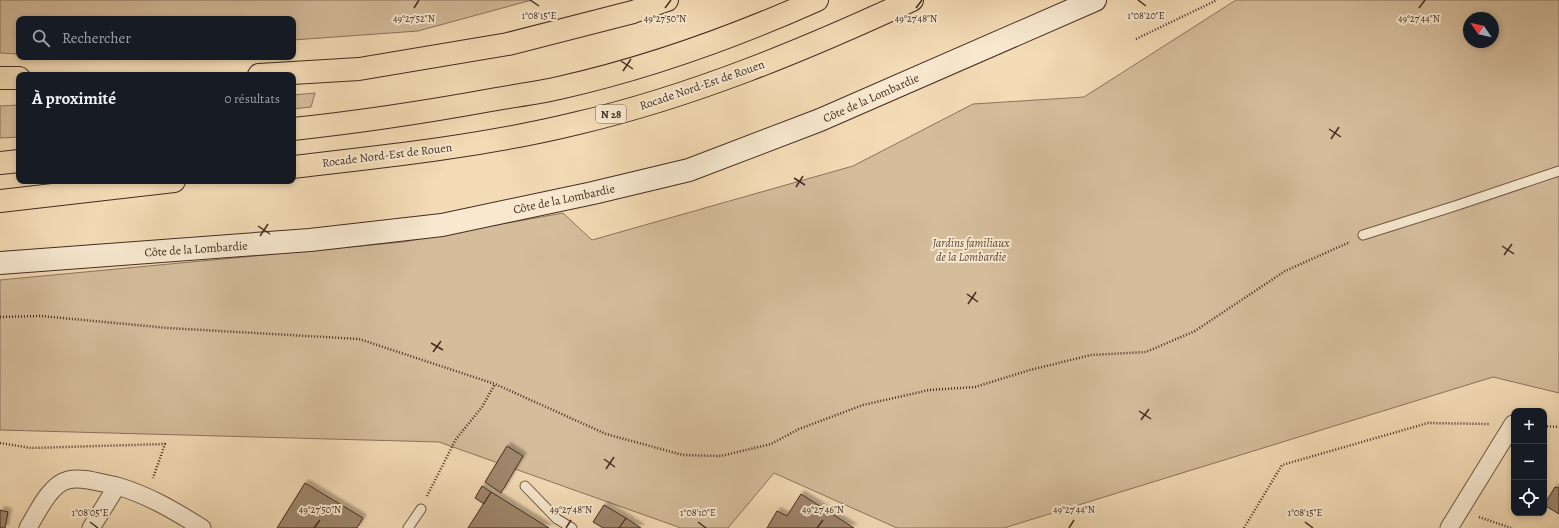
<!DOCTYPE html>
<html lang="fr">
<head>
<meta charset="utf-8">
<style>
  body { margin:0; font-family:Alegreya,serif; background:#20242c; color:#f1f3f6 }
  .controls { position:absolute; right:12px; bottom:12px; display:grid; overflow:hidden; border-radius:8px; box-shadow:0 2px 6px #0003 }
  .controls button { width:36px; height:36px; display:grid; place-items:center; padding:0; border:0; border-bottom:1px solid #363941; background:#171b24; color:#f1f3f6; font:20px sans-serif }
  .compass { position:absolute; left:1463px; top:12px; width:36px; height:36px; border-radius:50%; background:#171b24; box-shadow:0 2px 6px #0003; rotate:304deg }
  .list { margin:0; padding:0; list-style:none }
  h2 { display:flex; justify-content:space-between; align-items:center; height:52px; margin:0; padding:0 16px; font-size:17px }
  h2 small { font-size:13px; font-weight:400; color:#9ea1a6 }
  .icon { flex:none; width:22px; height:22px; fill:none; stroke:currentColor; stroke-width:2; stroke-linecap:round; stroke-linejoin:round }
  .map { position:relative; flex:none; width:1559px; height:528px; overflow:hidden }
  .search { position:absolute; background:#171b24; box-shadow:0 2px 6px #0003; left:16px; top:16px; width:280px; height:44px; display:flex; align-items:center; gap:10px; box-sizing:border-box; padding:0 14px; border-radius:8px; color:#9ea1a6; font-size:15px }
  .panel { position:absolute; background:#171b24; box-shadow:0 2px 6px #0003; left:16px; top:72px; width:280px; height:112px; border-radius:8px }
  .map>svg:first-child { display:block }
  .green { fill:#d5bd9c; stroke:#8c745e; fill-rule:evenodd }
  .building { fill:#9f876e; stroke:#442c21; filter:url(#shadow) }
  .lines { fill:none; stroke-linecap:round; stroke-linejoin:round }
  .service-casing { stroke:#705846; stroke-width:11 }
  .minor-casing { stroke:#705846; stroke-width:19 }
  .secondary-casing { stroke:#442c21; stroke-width:24 }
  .trunk-casing { stroke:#442c21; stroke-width:24 }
  .path { stroke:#442c21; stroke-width:2.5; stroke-dasharray:1 2; stroke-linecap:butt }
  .service { stroke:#f7e8cf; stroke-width:9 }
  .minor { stroke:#f7e8cf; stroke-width:17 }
  .secondary { stroke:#f7e8cf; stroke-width:22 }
  .trunk { stroke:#f3dbb5; stroke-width:22 }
  .ticks { fill:none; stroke:#442c21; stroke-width:1.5 }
  .labels { text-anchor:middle; stroke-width:4; stroke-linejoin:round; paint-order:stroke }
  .shield { fill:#f7e8cf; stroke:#7a6455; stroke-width:1 }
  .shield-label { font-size:11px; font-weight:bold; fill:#442c21 }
  .street-label { font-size:12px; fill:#442c21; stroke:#f7e8cf }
  .park-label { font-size:12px; font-style:italic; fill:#61493a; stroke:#f7e8cf }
  .ticks-label { font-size:10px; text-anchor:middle; fill:#442c21; stroke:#f7e8cf; stroke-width:4; stroke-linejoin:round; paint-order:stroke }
</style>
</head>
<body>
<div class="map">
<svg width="1559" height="528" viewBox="0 0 1559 528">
  <defs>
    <filter id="shadow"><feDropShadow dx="3.5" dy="-3.5" stdDeviation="1" flood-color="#0004"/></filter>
  </defs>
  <rect width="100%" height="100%" fill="#f3dbb5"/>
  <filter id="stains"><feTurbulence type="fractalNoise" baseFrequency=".005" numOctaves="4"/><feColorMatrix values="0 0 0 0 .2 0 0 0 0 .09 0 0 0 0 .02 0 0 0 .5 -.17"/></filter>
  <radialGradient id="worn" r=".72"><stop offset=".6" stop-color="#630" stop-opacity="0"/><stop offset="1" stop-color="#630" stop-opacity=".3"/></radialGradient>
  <path class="green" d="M 0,0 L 532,0 L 418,31 L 293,40 L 293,19 L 19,19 L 19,54 L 0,53 Z
    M 1236,0 L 1559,0 L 1559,393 L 1493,377 L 1004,528 L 897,528 L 774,473 L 728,528 L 681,528 L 439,442 L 0,430 L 0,280 L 403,242 L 563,213 L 592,240 L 853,166 L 973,104 L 1084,97 ZM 1469,18 L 1493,18 L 1493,42 L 1469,42 Z
    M 315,93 L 311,107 L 293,109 L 293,95 Z
    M 19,105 L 19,137 L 0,138 L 0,106 Z"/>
  <path class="building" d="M 507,446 L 523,456 L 501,493 L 485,482 Z
    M 305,483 L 363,518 L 357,528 L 277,528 Z
    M 482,486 L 491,492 L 484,504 L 475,498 Z
    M 1555,487 L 1559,488 L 1559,514 L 1544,505 Z
    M 491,492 L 549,528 L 468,528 Z
    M 801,494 L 854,528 L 767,528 L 777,511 L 787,516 Z
    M 604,505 L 626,518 L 619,528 L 603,528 L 593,522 Z
    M 0,510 L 8,512 L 5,528 L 0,528 Z
    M 626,518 L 641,528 L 619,528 Z"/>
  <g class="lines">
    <defs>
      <path id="service" d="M 1363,235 L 1455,206 L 1559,171
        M 525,486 L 557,519 L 572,528
        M 408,528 L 421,509"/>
      <path id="minor" d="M 28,528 C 37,513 50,484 68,480 C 83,476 103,484 117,486
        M 91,528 L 117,486 C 148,495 175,511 202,528
        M 1449,528 L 1513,424"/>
      <path id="secondary" d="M 0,263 L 310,240 L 442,225 L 593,193 L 689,170 L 820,120 L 1095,0"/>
      <path id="trunk" d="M 259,75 L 359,69 L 508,44 L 633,12 L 667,0
        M 0,78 L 19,78
        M 293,129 C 359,122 425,112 491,100 C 513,96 537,93 559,88 C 648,68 734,37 817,0
        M 0,163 L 19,161
        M 293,167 C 389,156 484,146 578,123 C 693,96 804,50 912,0
        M 0,201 L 174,181"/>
    </defs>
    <use href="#service" class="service-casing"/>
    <use href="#minor" class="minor-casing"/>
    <use href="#secondary" class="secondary-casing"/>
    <use href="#trunk" class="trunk-casing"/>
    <path class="path" d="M 1136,39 L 1217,0
      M 0,317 L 41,316 L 168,328 L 359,339 L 495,384 L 606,434 L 683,455 L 721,456 L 771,444 L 799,429 L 863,405 L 929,390 L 975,387 L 1030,370 L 1091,355 L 1146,352 L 1195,331 L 1285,271 L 1350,242
      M 1544,426 L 1559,427
      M 0,443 L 31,448 L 165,444 L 153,478
      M 427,496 L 456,439 L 482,407 L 495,384
      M 1479,517 L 1511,528
      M 1244,528 L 1282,465 L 1428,423 L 1490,424"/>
    <use href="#service" class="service"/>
    <use href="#minor" class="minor"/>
    <use href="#secondary" class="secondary"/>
    <use href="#trunk" class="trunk"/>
  </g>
  <path class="ticks" d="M 530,0 L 539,6M 1138,0 L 1146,6M 414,8 L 419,0M 665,8 L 671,0M 916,8 L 922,0M 1419,8 L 1425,0M 621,61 L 633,69M 623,71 L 631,59M 1329,129 L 1341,137M 1331,139 L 1339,127M 794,178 L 805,185M 796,187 L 803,176M 258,226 L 270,234M 260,236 L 268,224M 1502,246 L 1514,254M 1504,255 L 1512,244M 967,294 L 978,302M 968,304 L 976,292M 431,343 L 443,350M 433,352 L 441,341M 1139,411 L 1151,419M 1141,420 L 1149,409M 604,459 L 615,467M 606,469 L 614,457M 90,522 L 98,528M 698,522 L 706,528M 1305,522 L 1313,528M 314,528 L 320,520M 566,528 L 571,520M 817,528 L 823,520M 1069,528 L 1074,520"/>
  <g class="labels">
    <rect class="shield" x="596" y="105" width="30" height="18" rx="3"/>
    <g class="shield-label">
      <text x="611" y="118">N 28</text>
    </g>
    <g class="street-label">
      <text transform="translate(702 85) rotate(-19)" y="4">Rocade Nord-Est de Rouen</text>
      <text transform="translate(871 98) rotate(-24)" y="4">Côte de la Lombardie</text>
      <text transform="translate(387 155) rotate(-7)" y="4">Rocade Nord-Est de Rouen</text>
      <text transform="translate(564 199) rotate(-12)" y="4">Côte de la Lombardie</text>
      <text transform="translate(196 249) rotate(-4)" y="4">Côte de la Lombardie</text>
    </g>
    <g class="park-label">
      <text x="971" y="247">Jardins familiaux<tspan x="971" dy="14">de la Lombardie</tspan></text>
    </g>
  </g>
  <g class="ticks-label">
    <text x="539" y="19">1°08'15"E</text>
    <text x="1146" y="19">1°08'20"E</text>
    <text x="414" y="22">49°27'52"N</text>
    <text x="665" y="22">49°27'50"N</text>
    <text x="916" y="22">49°27'48"N</text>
    <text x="1419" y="22">49°27'44"N</text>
    <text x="320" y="513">49°27'50"N</text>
    <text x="571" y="513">49°27'48"N</text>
    <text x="823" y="513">49°27'46"N</text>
    <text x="1074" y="513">49°27'44"N</text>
    <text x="90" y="516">1°08'05"E</text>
    <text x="698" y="516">1°08'10"E</text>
    <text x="1305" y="516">1°08'15"E</text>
  </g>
  <rect width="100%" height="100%" filter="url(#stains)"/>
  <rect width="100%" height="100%" fill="url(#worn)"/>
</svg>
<div class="controls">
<button>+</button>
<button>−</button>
<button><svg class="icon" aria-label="locate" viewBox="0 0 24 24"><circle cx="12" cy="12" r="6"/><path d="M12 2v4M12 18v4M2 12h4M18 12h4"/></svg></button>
</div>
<svg class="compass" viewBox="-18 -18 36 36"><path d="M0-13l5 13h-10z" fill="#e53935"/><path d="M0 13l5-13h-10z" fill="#9ea1a6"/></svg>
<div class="search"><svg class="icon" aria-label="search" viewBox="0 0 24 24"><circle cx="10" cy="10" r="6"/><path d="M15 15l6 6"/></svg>Rechercher</div>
<section class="panel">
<h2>À proximité<small>0 résultats</small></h2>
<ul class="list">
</ul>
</section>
</div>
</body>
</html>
